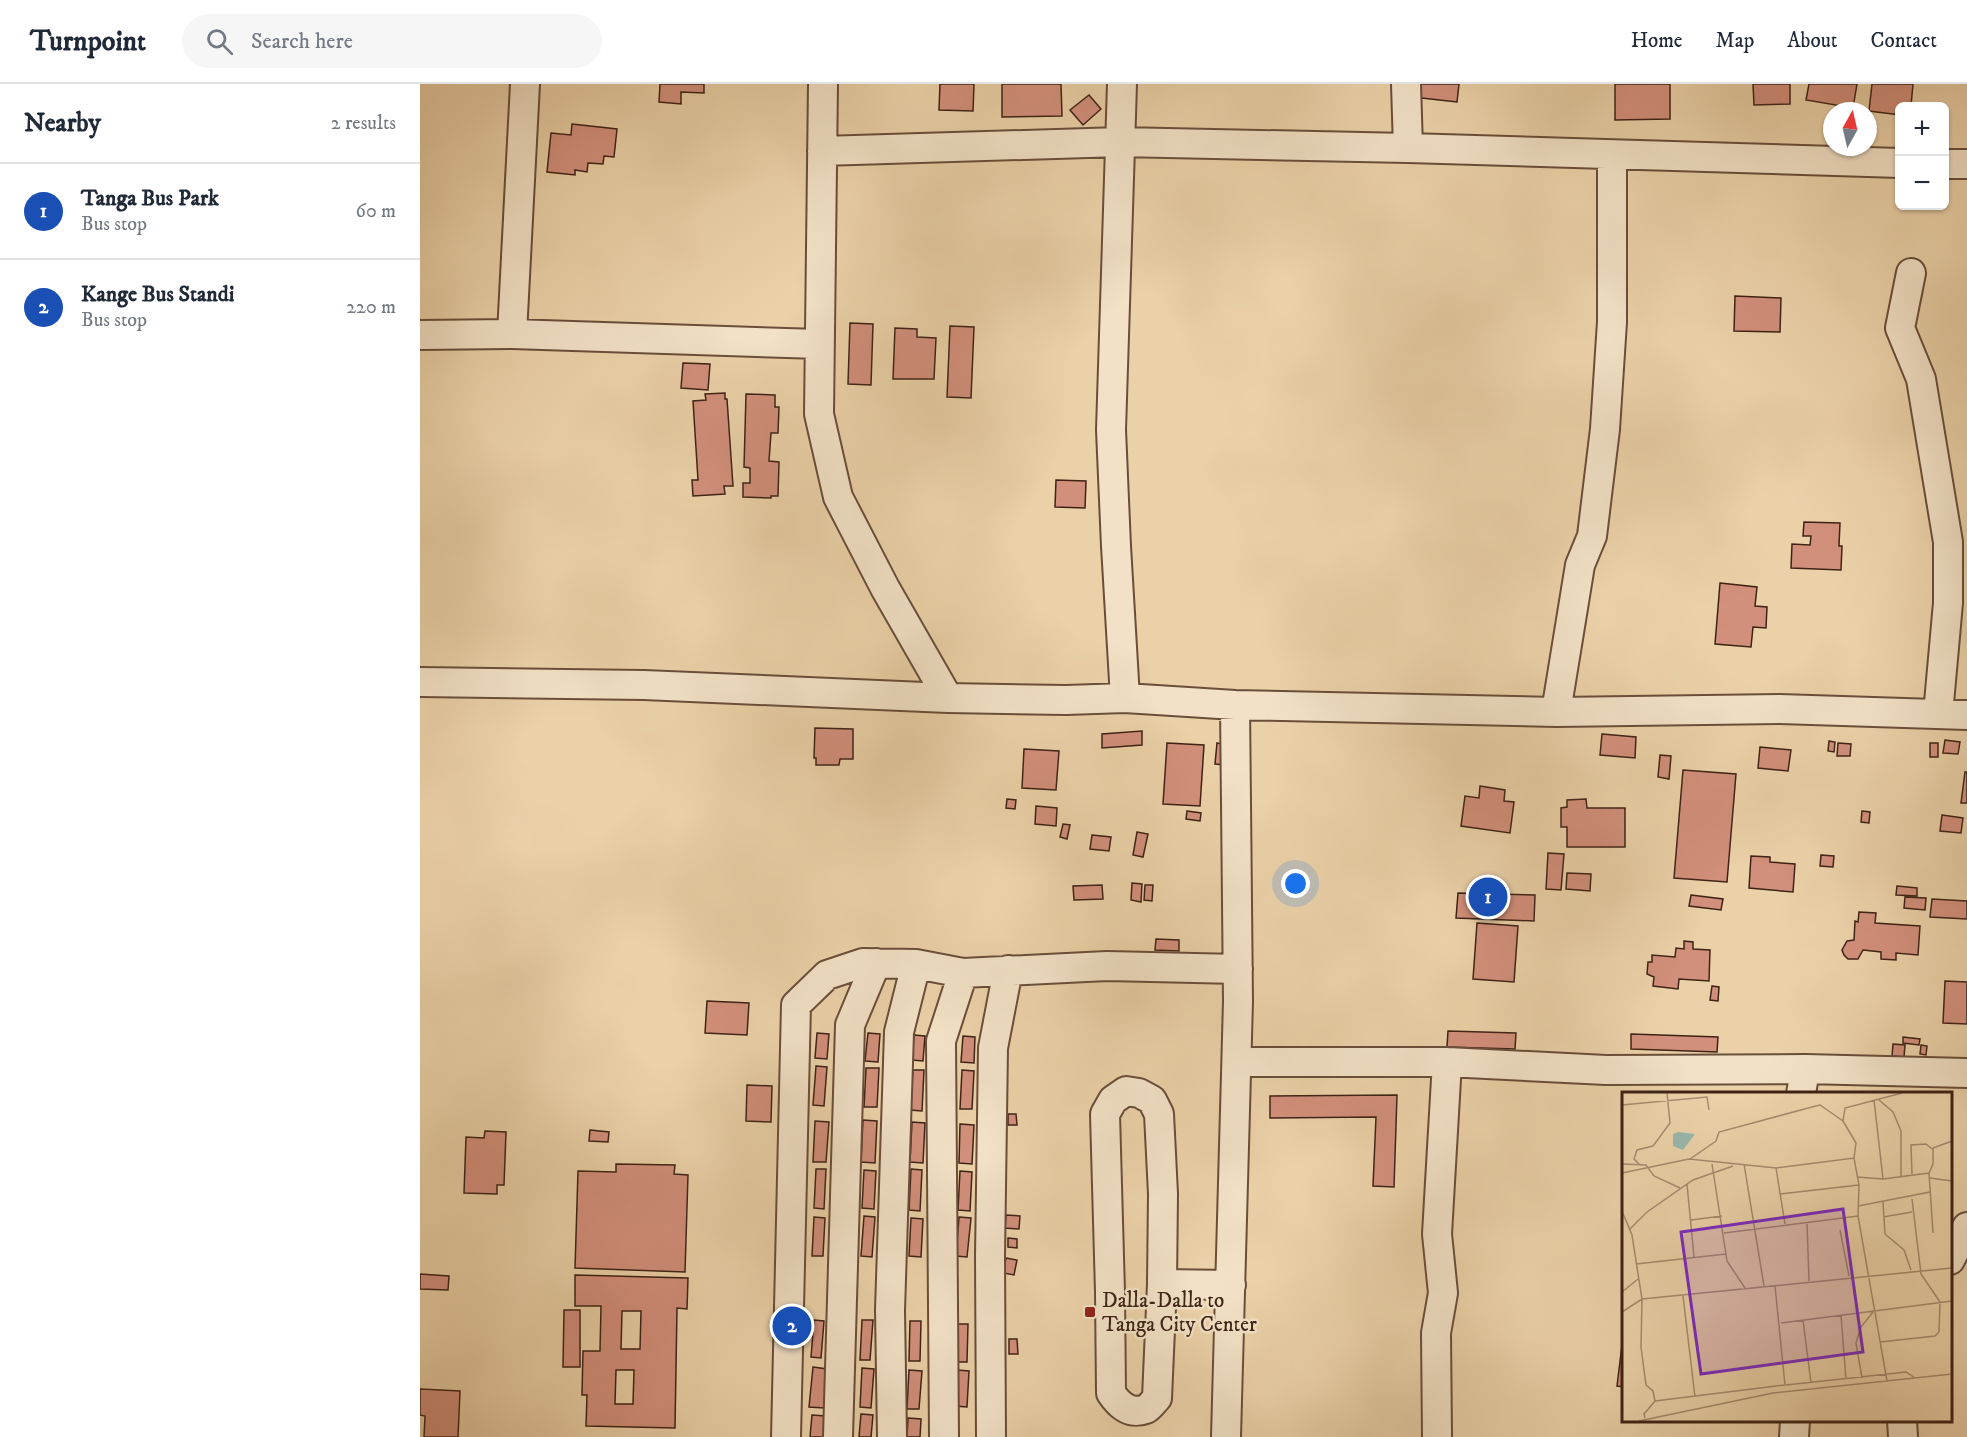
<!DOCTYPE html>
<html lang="en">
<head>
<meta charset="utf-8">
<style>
  body { margin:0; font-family:"IM FELL DW Pica",serif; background:#f6f6f7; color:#1f2937 }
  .controls { position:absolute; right:18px; top:18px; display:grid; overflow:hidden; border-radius:9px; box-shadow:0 2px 4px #0004 }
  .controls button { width:54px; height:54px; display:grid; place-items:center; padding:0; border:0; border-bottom:2px solid #e0e1e3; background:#fff; color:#1f2937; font:30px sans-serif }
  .compass { position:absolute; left:1403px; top:18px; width:54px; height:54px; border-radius:50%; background:#fff; box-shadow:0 2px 4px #0004; rotate:8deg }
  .you { position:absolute; left:876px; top:800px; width:21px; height:21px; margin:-15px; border:4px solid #fff; border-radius:50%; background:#1a73e8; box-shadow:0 0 0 9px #1a73e833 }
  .badge { display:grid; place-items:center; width:39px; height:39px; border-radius:50%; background:#8f2418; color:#fff; font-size:20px; font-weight:700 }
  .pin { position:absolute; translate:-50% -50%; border:3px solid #fff; box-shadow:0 2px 6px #0006 }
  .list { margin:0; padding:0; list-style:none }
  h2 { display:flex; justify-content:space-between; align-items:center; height:78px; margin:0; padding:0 24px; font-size:26px }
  h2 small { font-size:20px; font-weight:400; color:#747a83 }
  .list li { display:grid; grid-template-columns:39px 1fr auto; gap:18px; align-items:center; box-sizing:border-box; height:96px; padding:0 24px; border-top:2px solid #e0e1e3 }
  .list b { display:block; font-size:22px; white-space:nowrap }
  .list p { margin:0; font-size:20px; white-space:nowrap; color:#747a83 }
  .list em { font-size:20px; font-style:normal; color:#747a83 }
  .icon { flex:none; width:33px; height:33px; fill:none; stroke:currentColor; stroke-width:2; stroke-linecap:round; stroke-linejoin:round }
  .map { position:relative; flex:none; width:1547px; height:1353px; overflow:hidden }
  header { display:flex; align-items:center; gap:36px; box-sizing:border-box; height:84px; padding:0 30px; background:#fff; border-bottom:2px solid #e0e1e3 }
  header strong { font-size:28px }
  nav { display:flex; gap:33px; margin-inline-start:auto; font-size:21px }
  .search { width:420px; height:54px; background:#f6f6f7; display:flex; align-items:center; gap:15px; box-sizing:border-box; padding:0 21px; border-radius:33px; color:#747a83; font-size:22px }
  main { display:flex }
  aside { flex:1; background:#fff }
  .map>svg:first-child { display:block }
  .building { fill:#d28f7b; stroke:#3e2316; stroke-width:1.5; fill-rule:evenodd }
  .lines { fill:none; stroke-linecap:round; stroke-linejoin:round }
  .minor-casing { stroke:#694e3a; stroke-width:32 }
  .minor { stroke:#f2e1c6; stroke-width:28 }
  .poi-dot { fill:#8f2418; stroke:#f2e1c6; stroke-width:2 }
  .labels { text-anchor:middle; stroke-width:5; stroke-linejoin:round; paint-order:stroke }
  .poi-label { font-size:21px; fill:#3e2316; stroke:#f2e1c6; text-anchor:start }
  .inset-road { fill:none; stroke:#a68b6e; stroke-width:1.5 }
  .view { fill:#7b2cbf; fill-opacity:0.15; stroke:#7b2cbf; stroke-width:3 }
  .inset-edge { fill:none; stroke:#3e2316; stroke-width:3 }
</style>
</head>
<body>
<header>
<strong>Turnpoint</strong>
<div class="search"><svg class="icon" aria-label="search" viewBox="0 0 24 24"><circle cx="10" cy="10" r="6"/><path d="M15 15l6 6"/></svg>Search here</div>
<nav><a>Home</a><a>Map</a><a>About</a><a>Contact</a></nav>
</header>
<main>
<aside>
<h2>Nearby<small>2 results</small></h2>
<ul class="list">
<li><span class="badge" style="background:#1a4fb4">1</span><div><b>Tanga Bus Park</b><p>Bus stop</p></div><em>60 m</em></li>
<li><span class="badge" style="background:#1a4fb4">2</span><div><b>Kange Bus Standi</b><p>Bus stop</p></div><em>220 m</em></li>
</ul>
</aside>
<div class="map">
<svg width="1547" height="1353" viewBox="0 0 1547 1353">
  <rect width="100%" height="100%" fill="#ebd1a8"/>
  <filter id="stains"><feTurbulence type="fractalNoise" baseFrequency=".00333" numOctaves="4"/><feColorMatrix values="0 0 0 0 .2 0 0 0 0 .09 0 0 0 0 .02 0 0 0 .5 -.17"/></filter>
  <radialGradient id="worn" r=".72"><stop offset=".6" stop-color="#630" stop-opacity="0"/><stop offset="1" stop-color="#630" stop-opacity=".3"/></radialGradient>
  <path class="building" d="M 240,0 L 284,0 L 284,9 L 261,8 L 261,20 L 239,18 Z
    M 520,0 L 554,0 L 553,27 L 519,26 Z
    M 582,0 L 641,0 L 642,32 L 582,33 Z
    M 994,0 L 1039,0 L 1037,18 L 993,13 Z
    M 1195,0 L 1250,0 L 1250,35 L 1195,36 Z
    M 1333,0 L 1370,0 L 1370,20 L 1334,21 Z
    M 1389,0 L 1437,0 L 1433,24 L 1386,16 Z
    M 1452,0 L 1493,0 L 1491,22 L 1480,22 L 1480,31 L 1449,27 Z
    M 669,11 L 681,25 L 663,41 L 650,26 Z
    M 152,40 L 197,45 L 194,73 L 184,72 L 183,80 L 168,79 L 167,88 L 155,86 L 155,91 L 127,88 L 131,49 L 151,51 Z
    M 1315,212 L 1361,214 L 1360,248 L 1314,247 Z
    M 430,239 L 453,240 L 451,301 L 428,300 Z
    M 530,242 L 554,243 L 551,314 L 527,313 Z
    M 475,244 L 497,245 L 497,253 L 516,254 L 514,295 L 473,295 Z
    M 263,279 L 290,280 L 288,306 L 261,304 Z
    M 305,309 L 305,315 L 307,315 L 313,402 L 304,402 L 305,410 L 273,412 L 272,396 L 278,396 L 273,317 L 286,316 L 285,310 Z
    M 326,310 L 355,311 L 355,323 L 359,323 L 358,349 L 351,349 L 349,377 L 359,378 L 358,412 L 351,412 L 351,414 L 323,413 L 323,399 L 330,399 L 330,384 L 324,383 Z
    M 636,396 L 666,397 L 665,424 L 635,423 Z
    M 1384,438 L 1420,439 L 1419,462 L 1422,462 L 1421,486 L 1371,484 L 1372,460 L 1390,461 L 1391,452 L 1383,452 Z
    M 1300,499 L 1337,503 L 1335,522 L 1347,523 L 1346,544 L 1333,543 L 1331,563 L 1295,560 Z
    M 395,644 L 433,645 L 433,675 L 420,675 L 419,681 L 396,681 L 396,674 L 394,674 Z
    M 722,647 L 722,661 L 682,664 L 682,650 Z
    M 1182,650 L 1216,653 L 1215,674 L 1180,671 Z
    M 1525,656 L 1540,658 L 1538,670 L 1523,669 Z
    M 1409,657 L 1415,658 L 1414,668 L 1408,667 Z
    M 747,659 L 784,661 L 780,722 L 743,720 Z
    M 797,659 L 807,661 L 805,681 L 795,680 Z
    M 1418,659 L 1431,660 L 1430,672 L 1417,672 Z
    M 1510,659 L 1518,659 L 1518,673 L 1510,673 Z
    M 1340,663 L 1371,666 L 1368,687 L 1338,684 Z
    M 604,665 L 639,667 L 636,706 L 602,704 Z
    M 1240,671 L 1251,672 L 1249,695 L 1238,693 Z
    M 1263,686 L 1316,690 L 1307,798 L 1254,794 Z
    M 1545,688 L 1547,688 L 1547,719 L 1541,719 Z
    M 1060,702 L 1085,706 L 1084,717 L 1094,718 L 1090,749 L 1041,742 L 1045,712 L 1059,714 Z
    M 587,715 L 596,716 L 595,725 L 586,724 Z
    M 1166,715 L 1167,724 L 1205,724 L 1205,763 L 1147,763 L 1147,743 L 1141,743 L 1141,724 L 1147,723 L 1147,716 Z
    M 616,722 L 637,724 L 636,742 L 615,740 Z
    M 767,727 L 781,729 L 780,737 L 766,735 Z
    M 1442,727 L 1450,728 L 1449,739 L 1441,738 Z
    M 1522,731 L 1543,734 L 1541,749 L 1520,747 Z
    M 643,740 L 650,741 L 647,755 L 640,753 Z
    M 717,748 L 728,750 L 723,773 L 713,771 Z
    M 672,751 L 691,753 L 689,767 L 670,765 Z
    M 1128,769 L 1144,770 L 1141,806 L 1126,805 Z
    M 1401,771 L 1414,772 L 1413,783 L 1400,782 Z
    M 1331,772 L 1350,773 L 1350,778 L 1375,780 L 1373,808 L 1329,804 Z
    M 1147,789 L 1171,790 L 1170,807 L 1146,805 Z
    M 712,799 L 722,800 L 721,818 L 711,816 Z
    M 682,801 L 683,815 L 654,816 L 653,802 Z
    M 725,801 L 733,801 L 732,817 L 724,816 Z
    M 1477,802 L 1497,804 L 1497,812 L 1476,811 Z
    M 1038,809 L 1115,811 L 1114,837 L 1036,834 Z
    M 1271,811 L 1303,815 L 1301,826 L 1269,822 Z
    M 1485,813 L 1506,814 L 1505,826 L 1484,824 Z
    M 1512,815 L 1547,817 L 1547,835 L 1510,833 Z
    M 1439,828 L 1456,829 L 1455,839 L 1500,842 L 1498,871 L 1476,869 L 1476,876 L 1461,875 L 1461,868 L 1443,866 L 1438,875 L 1428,875 L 1424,871 L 1422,866 L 1427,857 L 1434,856 L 1435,837 L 1438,838 Z
    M 1057,839 L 1098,842 L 1094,898 L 1053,895 Z
    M 736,855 L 759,856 L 759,867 L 735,866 Z
    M 1264,857 L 1273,858 L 1273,865 L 1290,866 L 1289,897 L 1259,895 L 1258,905 L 1233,902 L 1234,893 L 1227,890 L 1228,878 L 1232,878 L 1232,871 L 1255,873 L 1256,864 L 1264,865 Z
    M 1525,897 L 1547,898 L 1547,940 L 1523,939 Z
    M 1292,902 L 1299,903 L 1298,917 L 1290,916 Z
    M 287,917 L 329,919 L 327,951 L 285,949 Z
    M 1028,947 L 1096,949 L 1095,965 L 1027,963 Z
    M 397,949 L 409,950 L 407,975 L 395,974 Z
    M 448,949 L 460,950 L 458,978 L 445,977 Z
    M 1211,950 L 1298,953 L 1297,968 L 1211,965 Z
    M 494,951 L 505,952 L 503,977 L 492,976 Z
    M 543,952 L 555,953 L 554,979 L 541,978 Z
    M 1483,953 L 1500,955 L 1499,961 L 1483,959 Z
    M 1473,960 L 1485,961 L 1484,973 L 1472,972 Z
    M 1501,961 L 1507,962 L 1506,971 L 1500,970 Z
    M 396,982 L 407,983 L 404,1022 L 393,1021 Z
    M 446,984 L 459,984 L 457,1023 L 444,1023 Z
    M 493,986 L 504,986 L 502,1027 L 490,1026 Z
    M 542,986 L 554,987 L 552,1025 L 540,1025 Z
    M 327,1001 L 352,1002 L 351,1038 L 326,1037 Z
    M 977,1011 L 974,1103 L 953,1102 L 956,1033 L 850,1034 L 850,1012 Z
    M 588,1030 L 596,1030 L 597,1041 L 588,1041 Z
    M 443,1036 L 457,1037 L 455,1079 L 441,1078 Z
    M 395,1037 L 409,1038 L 406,1078 L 393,1078 Z
    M 492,1038 L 505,1039 L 503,1079 L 490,1078 Z
    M 540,1040 L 554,1041 L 552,1080 L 539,1079 Z
    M 170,1046 L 189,1048 L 188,1058 L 169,1057 Z
    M 65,1047 L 86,1048 L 84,1101 L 77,1101 L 77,1110 L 44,1109 L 46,1053 L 64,1054 Z
    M 196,1080 L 255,1081 L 254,1090 L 268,1091 L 265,1188 L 155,1184 L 158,1087 L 196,1088 Z
    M 396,1085 L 406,1085 L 404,1125 L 394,1124 Z
    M 491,1085 L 502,1086 L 500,1127 L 489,1126 Z
    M 444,1086 L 456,1087 L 454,1125 L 442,1124 Z
    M 540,1087 L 552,1088 L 550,1127 L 538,1126 Z
    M 586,1131 L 600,1132 L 599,1145 L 585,1144 Z
    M 444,1132 L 455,1133 L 452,1173 L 441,1172 Z
    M 394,1133 L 405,1134 L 403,1172 L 392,1172 Z
    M 539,1133 L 551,1134 L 547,1173 L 536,1172 Z
    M 491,1134 L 503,1135 L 501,1173 L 489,1172 Z
    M 588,1154 L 597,1155 L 597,1164 L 588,1163 Z
    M 586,1174 L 597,1176 L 594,1191 L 583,1189 Z
    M 0,1190 L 29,1192 L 28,1206 L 0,1205 Z
    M 155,1191 L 268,1194 L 267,1225 L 257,1224 L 255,1344 L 166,1342 L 167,1311 L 162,1311 L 163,1267 L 180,1267 L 181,1222 L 155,1222 ZM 202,1227 L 221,1227 L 220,1265 L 201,1265 ZM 196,1286 L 214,1286 L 213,1320 L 195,1320 Z
    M 144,1226 L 160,1226 L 160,1283 L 143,1283 Z
    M 394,1236 L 404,1237 L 401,1274 L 391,1273 Z
    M 442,1236 L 453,1236 L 450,1276 L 440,1276 Z
    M 490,1237 L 501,1237 L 500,1277 L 489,1277 Z
    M 537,1240 L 548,1240 L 547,1278 L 536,1278 Z
    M 589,1255 L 597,1255 L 598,1270 L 589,1270 Z
    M 1202,1261 L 1204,1261 L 1204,1303 L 1197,1302 Z
    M 393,1283 L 407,1285 L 404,1324 L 389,1323 Z
    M 442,1284 L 454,1285 L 451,1324 L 440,1323 Z
    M 489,1286 L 502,1287 L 499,1325 L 487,1325 Z
    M 537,1286 L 549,1287 L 547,1323 L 535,1322 Z
    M 0,1305 L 40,1307 L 38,1353 L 4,1353 L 5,1332 L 0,1331 Z
    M 441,1330 L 453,1331 L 451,1353 L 439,1353 Z
    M 392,1331 L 405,1332 L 404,1353 L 390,1353 Z
    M 488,1334 L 501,1335 L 500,1353 L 487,1353 Z"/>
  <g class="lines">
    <defs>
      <path id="minor" d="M 403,0 L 399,330 L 418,413 L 465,504 L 528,614
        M 702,0 L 691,346 L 696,462 L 705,614
        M 986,0 L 988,64
        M 402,67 L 700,58 L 988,64 L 1480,79
        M 1524,80 L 1547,80
        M 1491,189 L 1480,244 L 1501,295 L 1528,458 L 1528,519 L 1518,630
        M 92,250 L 105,0
        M 0,251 L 92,250 L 399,260
        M 0,598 L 224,601 L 528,614 L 646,616 L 705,614 L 815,621 L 1136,628 L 1360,625 L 1547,631
        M 1136,628 L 1160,481 L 1172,452 L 1185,345 L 1192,238 L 1192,71
        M 817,978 L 1027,978 L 1186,986 L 1385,985 L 1547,989
        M 706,1007 L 719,1009 L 732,1016 L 739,1030 L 743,1110 L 742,1200 L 737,1314 C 734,1317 730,1323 726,1325 C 710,1331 699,1321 691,1309 L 690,1208 L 685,1030 L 693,1016 Z
        M 1381,1010 L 1385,985
        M 1530,1176 L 1547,1143
        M 742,1200 L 811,1201
        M 1482,1336 L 1483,1353
        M 366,1353 L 376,921 L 407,891 L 443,879 L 496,880 L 543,889 L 687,882 L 818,885
        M 418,1353 L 430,941 L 456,879
        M 472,1353 L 470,1226 L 479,948 L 496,880
        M 524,1353 L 521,957 L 543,889
        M 571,1353 L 570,1173 L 573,964 L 588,886
        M 806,1353 L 818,917 L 815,621
        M 1017,1353 L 1016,1249 L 1023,1209 L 1017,1150 L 1027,978
        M 1374,1353 L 1375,1336"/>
    </defs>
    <use href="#minor" class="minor-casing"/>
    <use href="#minor" class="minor"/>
  </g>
  <rect class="poi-dot" x="664" y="1222" width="12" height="12" rx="3"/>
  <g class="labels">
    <g class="poi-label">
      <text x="682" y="1223">Dalla-Dalla to<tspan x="682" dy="24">Tanga City Center</tspan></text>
    </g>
  </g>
  <g transform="translate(1202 1008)">
    <rect width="330" height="330" fill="#ebd1a8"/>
    <path d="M 56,40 L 73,42 L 61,58 L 51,54 L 51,42 Z" fill="#99b7ad"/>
    <path class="inset-road" d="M 252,8 L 261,87M 257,8 L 271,20 L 279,39 L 279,85M 0,13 L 85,5 L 87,18M 232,66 L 234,51 L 221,29 L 223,16 L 280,1M 68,67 L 94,49 L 97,40 L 190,15 L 198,13 L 221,29M 0,72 L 24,73 L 32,84 L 58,96M 17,72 L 12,67 L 15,58 L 31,54 L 48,31 L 45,1M 90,72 L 105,169 L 123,196M 122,72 L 142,194M 154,76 L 163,132M 0,81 L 67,67 L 154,76 L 232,66 L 237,93 L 236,124 L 265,289M 307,81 L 311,141M 290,82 L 289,53 L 304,52 L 310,57M 235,85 L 261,87 L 307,81 L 311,72 L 311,56 L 330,49M 308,86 L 330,89M 65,92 L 72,165M 158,102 L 237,93M 261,110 L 263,142 L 282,158 L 289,178M 236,114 L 308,100M 0,119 L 10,143 L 20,207 L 19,255 L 24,293 L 31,299 L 33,309 L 22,322 L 23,326M 261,125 L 290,120M 69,128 L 100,124M 185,130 L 187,189M 8,137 L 25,120 L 71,88 L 111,74M 218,138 L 227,184M 102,141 L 236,124M 14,172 L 104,162M 0,200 L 16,187M 61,204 L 73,305M 0,220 L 20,207 L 330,176M 219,223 L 224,288M 181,228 L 189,291M 159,231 L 330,209M 258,250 L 313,244 L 317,240 L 318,210 L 299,182 L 290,107M 240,286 L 234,251 L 239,235 L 251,220M 164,293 L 284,280 L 293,286M 33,309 L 163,293 L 153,194M 17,329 L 151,301 L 330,282"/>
    <path class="view" d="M 221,117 L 241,260 L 79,282 L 59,140 Z"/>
    <rect width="330" height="330" class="inset-edge"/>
  </g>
  <rect width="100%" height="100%" filter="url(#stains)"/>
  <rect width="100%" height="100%" fill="url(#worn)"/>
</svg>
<div class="controls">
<button>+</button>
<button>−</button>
</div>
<svg class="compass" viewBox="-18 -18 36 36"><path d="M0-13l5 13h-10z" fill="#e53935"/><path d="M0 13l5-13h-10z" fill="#747a83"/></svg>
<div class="you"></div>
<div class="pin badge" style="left:1068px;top:813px;background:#1a4fb4">1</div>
<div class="pin badge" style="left:372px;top:1242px;background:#1a4fb4">2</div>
</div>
</main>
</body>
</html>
